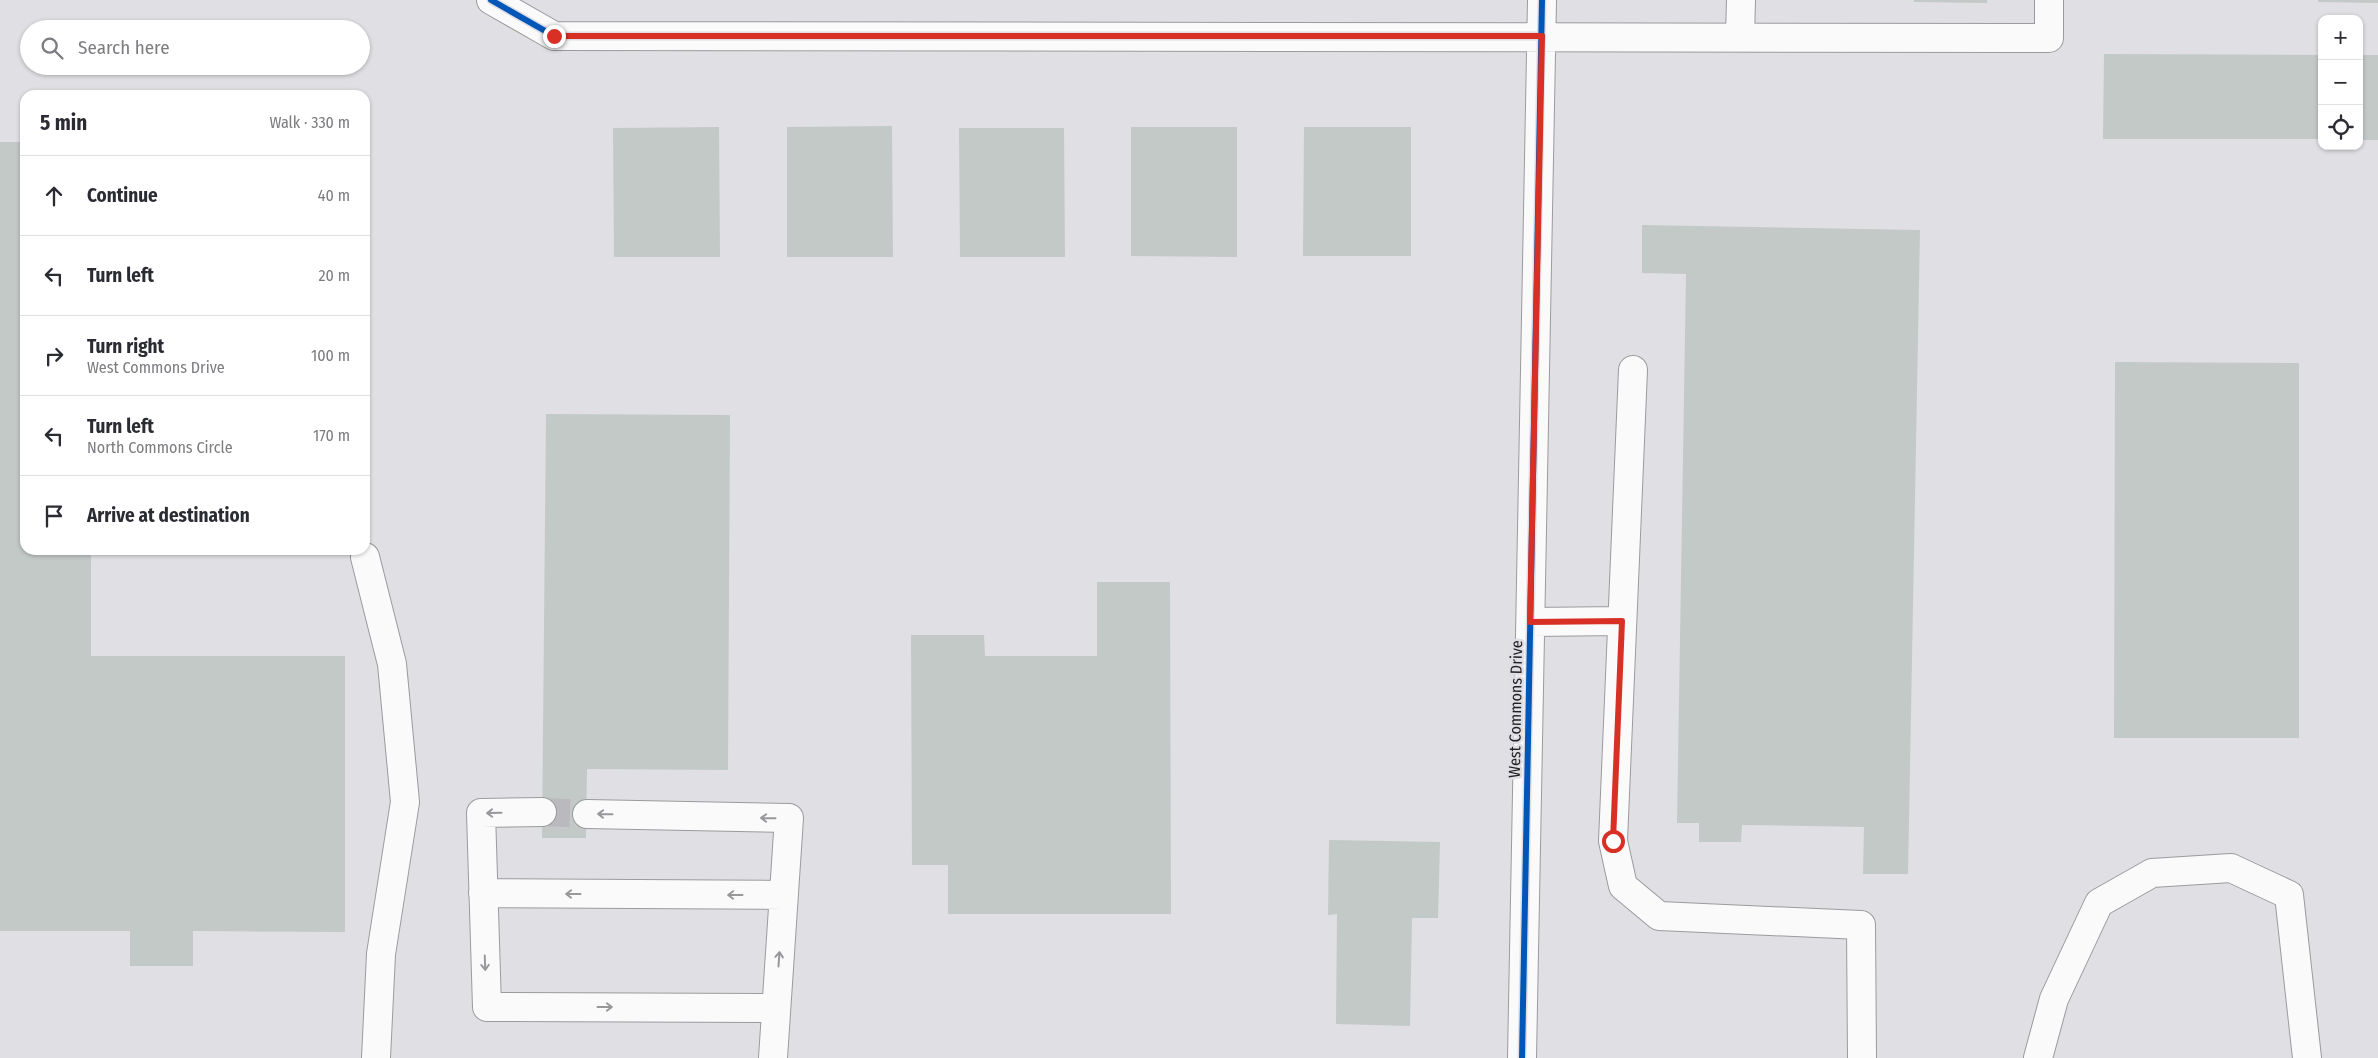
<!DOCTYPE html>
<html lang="en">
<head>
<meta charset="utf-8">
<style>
  body { margin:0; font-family:"Fira Sans Condensed",sans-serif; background:#f7f7f7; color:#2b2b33 }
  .controls { position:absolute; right:15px; top:15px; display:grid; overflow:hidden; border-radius:10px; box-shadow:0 1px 4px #0004 }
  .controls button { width:45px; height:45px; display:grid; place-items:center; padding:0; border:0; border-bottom:1px solid #e1e1e2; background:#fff; color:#2b2b33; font:25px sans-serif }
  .stop { position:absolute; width:15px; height:15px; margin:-11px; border:4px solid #d93025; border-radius:50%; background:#fff }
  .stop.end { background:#d93025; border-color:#fff; box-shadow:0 1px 5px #0008 }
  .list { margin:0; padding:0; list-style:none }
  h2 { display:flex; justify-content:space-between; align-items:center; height:65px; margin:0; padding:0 20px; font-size:21px }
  h2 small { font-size:16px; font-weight:400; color:#7c7c81 }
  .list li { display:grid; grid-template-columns:32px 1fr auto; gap:15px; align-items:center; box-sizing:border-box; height:80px; padding:0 20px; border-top:1px solid #e1e1e2 }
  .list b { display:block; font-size:19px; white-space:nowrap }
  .list p { margin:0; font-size:16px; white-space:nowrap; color:#7c7c81 }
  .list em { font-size:16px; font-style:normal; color:#7c7c81 }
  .icon { flex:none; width:28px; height:28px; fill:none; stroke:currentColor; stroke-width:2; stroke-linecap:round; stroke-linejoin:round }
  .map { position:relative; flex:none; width:2378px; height:1058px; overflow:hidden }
  .search { position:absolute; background:#fff; box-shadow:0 1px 4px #0004; left:20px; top:20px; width:350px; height:55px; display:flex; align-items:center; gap:12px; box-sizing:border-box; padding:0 18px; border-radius:28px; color:#7c7c81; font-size:19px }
  .panel { position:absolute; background:#fff; box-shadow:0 1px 4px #0004; left:20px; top:90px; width:350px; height:465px; border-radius:15px }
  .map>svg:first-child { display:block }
  .building { fill:#c3c9c6 }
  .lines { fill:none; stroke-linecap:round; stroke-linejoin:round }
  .minor-tunnel { stroke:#bab9bd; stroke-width:28; stroke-dasharray:28 14; stroke-linecap:butt }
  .minor-casing { stroke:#9b9b9d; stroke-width:30 }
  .minor { stroke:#fafafb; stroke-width:28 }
  .cycleway-casing { stroke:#dfdee4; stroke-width:9 }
  .cycleway { stroke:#0057b8; stroke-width:6 }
  .oneway { stroke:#98989a }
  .route { stroke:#d93025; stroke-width:6 }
  .labels { text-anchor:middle; stroke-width:5; stroke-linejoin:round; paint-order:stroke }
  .street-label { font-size:16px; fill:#212123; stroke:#dfdee4 }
</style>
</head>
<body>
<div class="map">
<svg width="2378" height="1058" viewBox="0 0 2378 1058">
  <rect width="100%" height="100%" fill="#e0dfe3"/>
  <path class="building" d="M 1914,0 L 1987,0 L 1987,3 L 1914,2 Z
    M 2318,0 L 2378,0 L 2378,3 L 2318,2 Z
    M 2104,54 L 2322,55 L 2322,139 L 2103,139 Z
    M 2359,55 L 2378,55 L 2378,140 L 2359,140 Z
    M 892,126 L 893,257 L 787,257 L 787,127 Z
    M 719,127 L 720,257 L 614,257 L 613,128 Z
    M 1131,127 L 1237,127 L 1237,257 L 1131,256 Z
    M 1304,127 L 1411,127 L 1411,256 L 1303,256 Z
    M 959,128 L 1064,128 L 1065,257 L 960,257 Z
    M 0,142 L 25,142 L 25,550 L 91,550 L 91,656 L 345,656 L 345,932 L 193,931 L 193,966 L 130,966 L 130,931 L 0,931 Z
    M 1642,225 L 1920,230 L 1908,874 L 1863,874 L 1864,827 L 1742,825 L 1741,842 L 1699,842 L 1699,823 L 1677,823 L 1686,274 L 1642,273 Z
    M 2115,362 L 2299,363 L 2299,738 L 2114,738 Z
    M 546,414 L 730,415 L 728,770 L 587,769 L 586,838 L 542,838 Z
    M 1097,582 L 1170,582 L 1171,914 L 948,914 L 948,865 L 912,865 L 911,635 L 984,635 L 985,656 L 1097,656 Z
    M 1329,840 L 1440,842 L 1438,918 L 1412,918 L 1410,1026 L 1336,1024 L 1337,914 L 1328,915 Z"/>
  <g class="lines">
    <path class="minor-tunnel" d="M 542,812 L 587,814"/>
    <defs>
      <path id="minor" d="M 491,0 L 554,36 L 2049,38 L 2049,0
        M 1740,36 L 1741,0
        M 1633,370 L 1613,841 L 1623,886 L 1659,916 L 1861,925 L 1862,1058
        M 365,557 L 392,664 L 405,802 L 381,954 L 376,1058
        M 1531,622 L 1622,621
        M 542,812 L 481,813 L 487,1007 L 776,1008
        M 587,814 L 789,818 L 773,1058
        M 483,893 L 784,895
        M 1522,1058 L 1542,0
        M 2038,1058 L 2054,999 L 2099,903 L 2152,873 L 2231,868 L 2289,895 L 2307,1058"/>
    </defs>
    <use href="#minor" class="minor-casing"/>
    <use href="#minor" class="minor"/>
    <defs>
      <path id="cycleway" d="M 491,0 L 554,36 L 1542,36
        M 1522,1058 L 1542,0"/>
    </defs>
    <use href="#cycleway" class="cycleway-casing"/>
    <use href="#cycleway" class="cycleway"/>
  </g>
  <defs><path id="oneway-shaft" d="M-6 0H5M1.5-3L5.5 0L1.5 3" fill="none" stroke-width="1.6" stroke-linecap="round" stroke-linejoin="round" transform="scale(1.25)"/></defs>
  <g class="oneway">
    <use href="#oneway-shaft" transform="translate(494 813) rotate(179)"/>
    <use href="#oneway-shaft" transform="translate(605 814) rotate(-179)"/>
    <use href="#oneway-shaft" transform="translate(768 818) rotate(-179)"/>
    <use href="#oneway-shaft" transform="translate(573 894) rotate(-180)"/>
    <use href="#oneway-shaft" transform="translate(735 895) rotate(-180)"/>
    <use href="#oneway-shaft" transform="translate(779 959) rotate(-86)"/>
    <use href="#oneway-shaft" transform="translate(485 963) rotate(88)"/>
    <use href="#oneway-shaft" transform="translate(605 1007)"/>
  </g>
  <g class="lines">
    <path class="route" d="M 554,36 L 1542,36 L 1530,622 L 1622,621 L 1613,841"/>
  </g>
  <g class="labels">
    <g class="street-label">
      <text transform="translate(1515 709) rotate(-89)" y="6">West Commons Drive</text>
    </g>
  </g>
</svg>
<div class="controls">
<button>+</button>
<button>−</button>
<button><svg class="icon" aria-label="locate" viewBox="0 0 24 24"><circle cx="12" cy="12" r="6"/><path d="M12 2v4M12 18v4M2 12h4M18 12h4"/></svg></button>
</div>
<div class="stop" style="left:1613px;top:841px"></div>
<div class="stop end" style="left:554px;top:36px"></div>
<div class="search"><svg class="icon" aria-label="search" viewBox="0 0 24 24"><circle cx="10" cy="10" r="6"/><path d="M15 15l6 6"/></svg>Search here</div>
<section class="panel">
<h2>5 min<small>Walk · 330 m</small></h2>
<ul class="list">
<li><svg class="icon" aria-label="ahead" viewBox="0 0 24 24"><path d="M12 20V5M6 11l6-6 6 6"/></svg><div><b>Continue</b></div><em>40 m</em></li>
<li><svg class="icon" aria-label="left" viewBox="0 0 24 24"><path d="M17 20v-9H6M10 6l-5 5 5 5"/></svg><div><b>Turn left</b></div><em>20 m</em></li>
<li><svg class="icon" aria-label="right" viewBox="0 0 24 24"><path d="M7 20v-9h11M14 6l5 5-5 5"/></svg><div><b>Turn right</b><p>West Commons Drive</p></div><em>100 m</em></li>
<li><svg class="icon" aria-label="left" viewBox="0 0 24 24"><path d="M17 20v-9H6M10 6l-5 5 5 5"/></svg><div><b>Turn left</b><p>North Commons Circle</p></div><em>170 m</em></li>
<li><svg class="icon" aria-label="arrive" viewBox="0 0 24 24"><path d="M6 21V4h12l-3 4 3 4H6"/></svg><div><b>Arrive at destination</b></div></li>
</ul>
</section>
</div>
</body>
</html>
